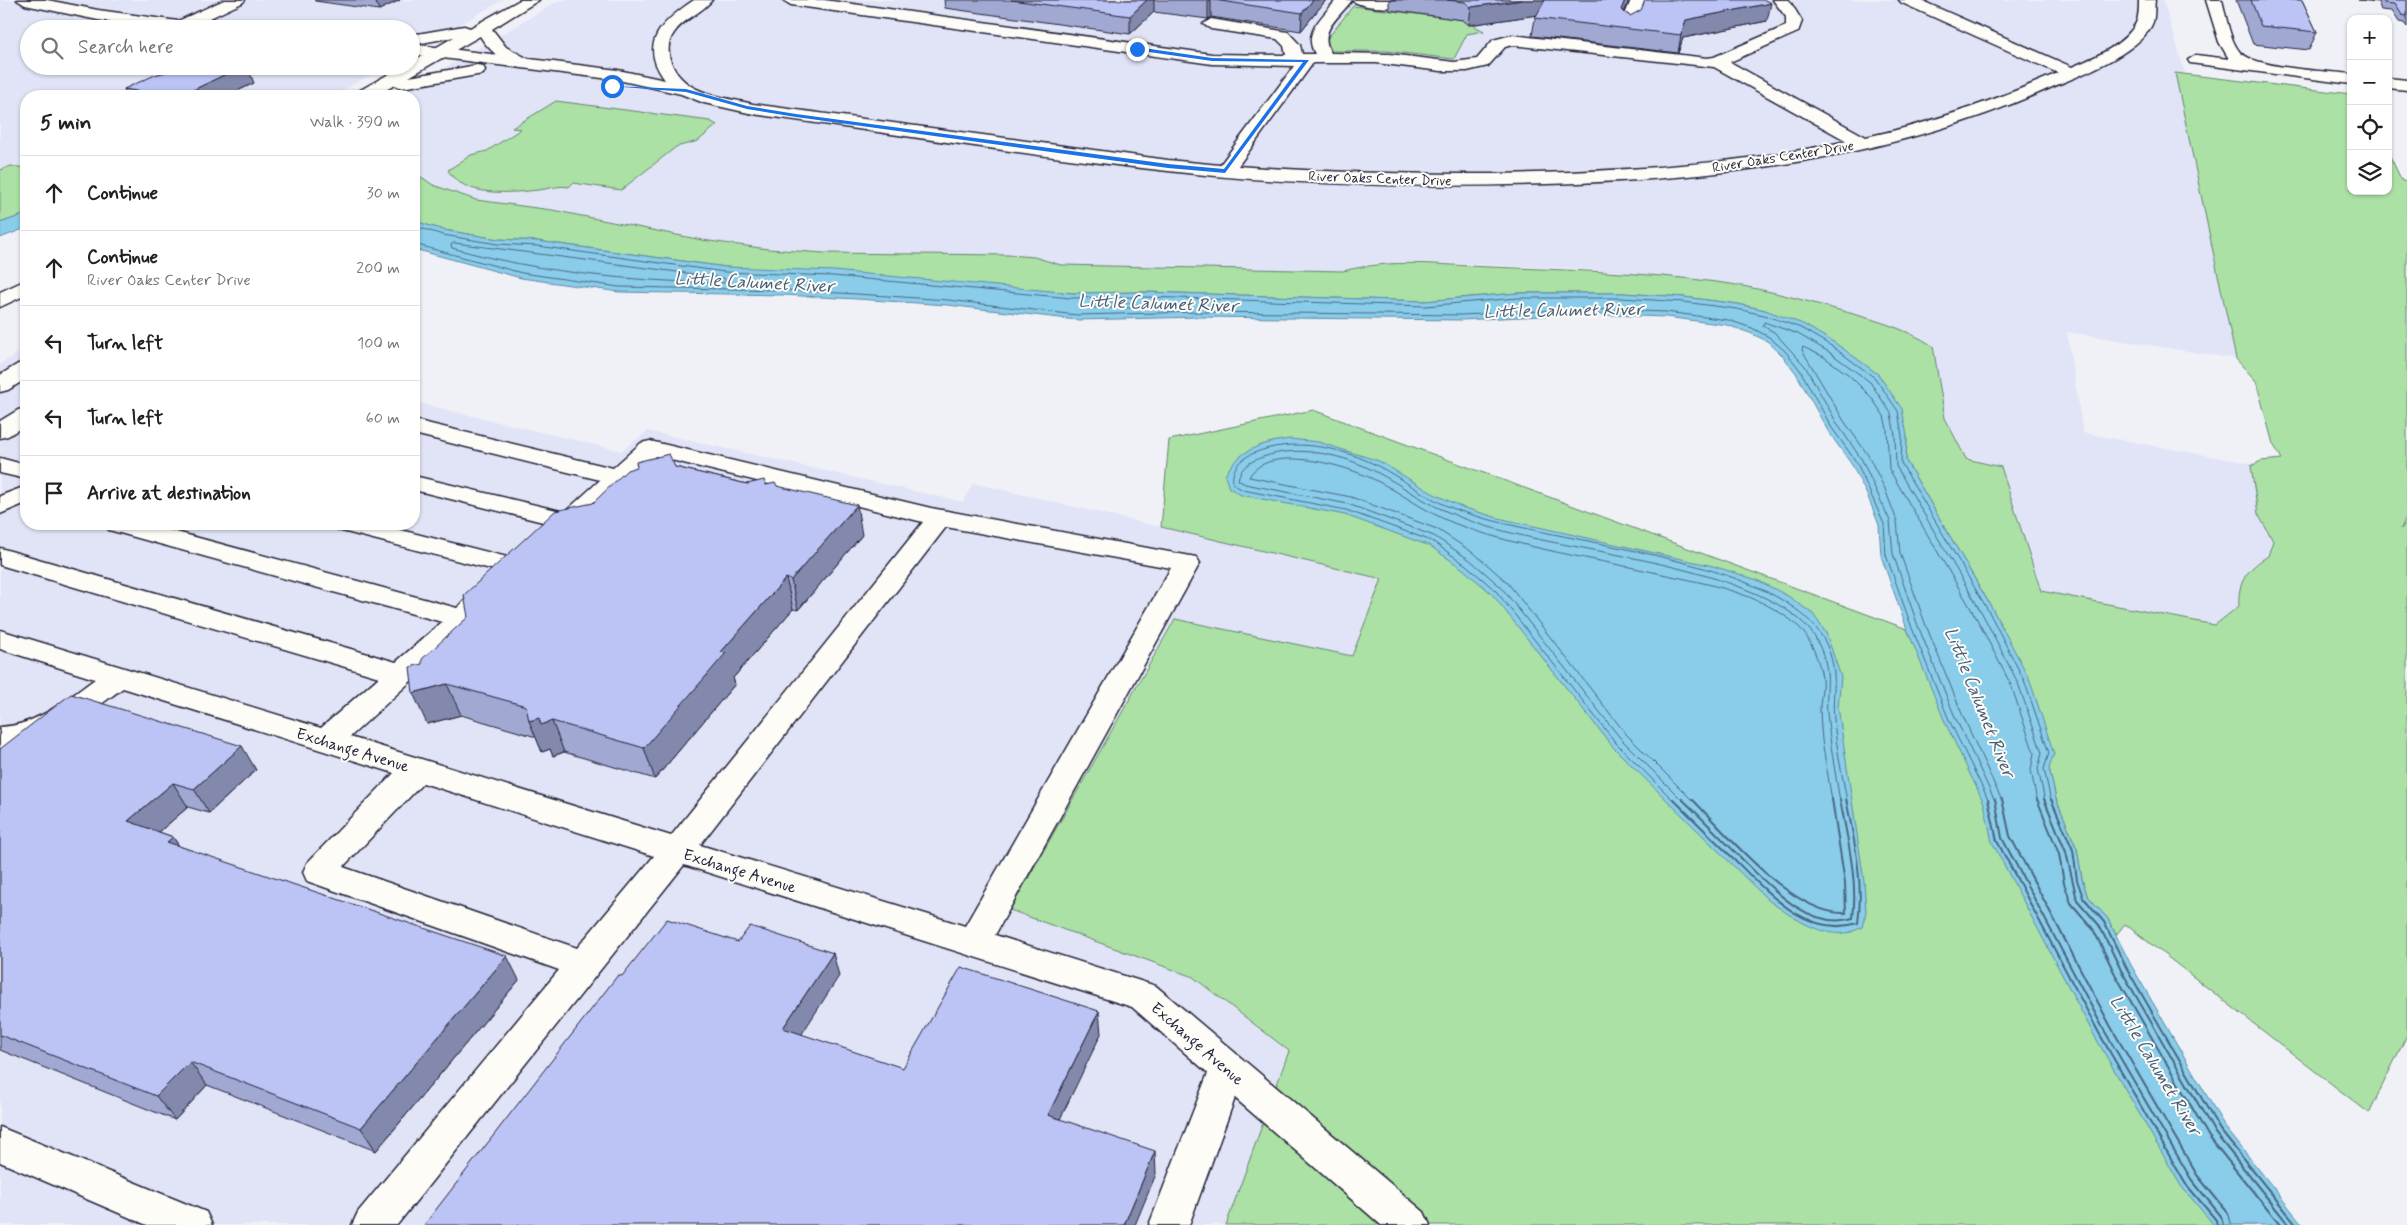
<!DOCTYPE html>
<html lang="en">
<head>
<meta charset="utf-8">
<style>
  body { margin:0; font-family:Mynerve,sans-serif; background:#f2f2f2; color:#202124 }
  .controls { position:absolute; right:15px; top:15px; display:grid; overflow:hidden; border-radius:10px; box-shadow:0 1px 4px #0004 }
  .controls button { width:45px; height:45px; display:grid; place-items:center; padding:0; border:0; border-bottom:1px solid #e0e0e0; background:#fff; color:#202124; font:25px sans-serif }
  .stop { position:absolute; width:15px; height:15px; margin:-11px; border:4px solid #1a73e8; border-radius:50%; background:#fff }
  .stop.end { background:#1a73e8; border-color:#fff; box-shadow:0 1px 5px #0008 }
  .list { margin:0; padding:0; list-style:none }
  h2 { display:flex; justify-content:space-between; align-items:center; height:65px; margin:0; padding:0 20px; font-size:21px }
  h2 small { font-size:16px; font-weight:400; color:#757577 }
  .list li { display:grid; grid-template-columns:32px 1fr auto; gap:15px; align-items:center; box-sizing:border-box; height:75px; padding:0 20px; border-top:1px solid #e0e0e0 }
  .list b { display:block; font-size:19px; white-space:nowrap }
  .list p { margin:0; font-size:16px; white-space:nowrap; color:#757577 }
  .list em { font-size:16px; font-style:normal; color:#757577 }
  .icon { flex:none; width:28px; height:28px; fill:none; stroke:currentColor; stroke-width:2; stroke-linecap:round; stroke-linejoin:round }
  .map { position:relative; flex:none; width:2407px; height:1225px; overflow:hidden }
  .search { position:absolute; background:#fff; box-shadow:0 1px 4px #0004; left:20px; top:20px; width:400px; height:55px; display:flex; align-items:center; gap:12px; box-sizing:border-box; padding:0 18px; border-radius:28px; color:#757577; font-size:19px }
  .panel { position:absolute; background:#fff; box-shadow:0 1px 4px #0004; left:20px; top:90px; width:400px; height:440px; border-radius:20px }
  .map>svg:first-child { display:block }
  .built { fill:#e0e4f6 }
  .green { fill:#abe1a4; stroke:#668270 }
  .water { fill:#89cdea; stroke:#6089a4 }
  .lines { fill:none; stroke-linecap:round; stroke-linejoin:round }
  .shore-far1 { stroke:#4b6681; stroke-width:1 }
  .shore { stroke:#4b6681; stroke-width:2 }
  .minor-casing { stroke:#22223b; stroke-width:3 }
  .major-casing { stroke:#22223b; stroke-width:3 }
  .minor { fill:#fdfcf7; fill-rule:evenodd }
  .major { fill:#fdfcf7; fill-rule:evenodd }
  .wall { fill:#a1a9d3; stroke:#22223b }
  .shaded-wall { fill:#8389ac; stroke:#22223b }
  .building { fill:#bbc4f5; stroke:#22223b }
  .route { fill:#1a73e8 }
  .labels { text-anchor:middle; stroke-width:4; stroke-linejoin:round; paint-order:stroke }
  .far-street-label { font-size:14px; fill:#22223b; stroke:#fdfcf7 }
  .street-label { font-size:16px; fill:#22223b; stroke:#fdfcf7 }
  .water-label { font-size:18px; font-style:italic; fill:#465e78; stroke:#fdfcf7 }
</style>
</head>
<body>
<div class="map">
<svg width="2407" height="1225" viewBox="0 0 2407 1225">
  <rect width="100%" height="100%" fill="#f0f1f7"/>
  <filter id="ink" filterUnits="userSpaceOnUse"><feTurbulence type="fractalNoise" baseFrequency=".02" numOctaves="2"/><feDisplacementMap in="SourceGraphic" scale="10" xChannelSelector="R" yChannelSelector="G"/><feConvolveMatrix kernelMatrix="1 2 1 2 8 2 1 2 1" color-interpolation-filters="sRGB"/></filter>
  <g filter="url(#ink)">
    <path class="built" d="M 0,0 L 503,0 L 411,52 L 411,29 L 29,29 L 29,66 L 386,66 L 332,96 L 26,96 L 26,168 L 11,166 L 0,170 Z
      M 560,0 L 2163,0 L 2274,365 L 2067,332 L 2083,433 L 2255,464 L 2251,467 L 2258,514 L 2273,541 L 2268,556 L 2255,564 L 2238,595 L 2239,606 L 2215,625 L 2041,592 L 2031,564 L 1966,460 L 1945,418 L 1933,346 L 1782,294 L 1718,282 L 1583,269 L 1415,262 L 1371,264 L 1343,271 L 1061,265 L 1034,257 L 1009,255 L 824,253 L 768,249 L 702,240 L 552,210 L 476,200 L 433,185 L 414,172 L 414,96 L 397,96 Z
      M 26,349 L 26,524 L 414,524 L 414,402 L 621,451 L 648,431 L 963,502 L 973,483 L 1383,579 L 1352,656 L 1174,619 L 1010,909 L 1193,977 L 1289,1052 L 1226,1225 L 0,1225 L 0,364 Z"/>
    <path class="green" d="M 1353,6 L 1463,20 L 1484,31 L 1467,34 L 1454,59 L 1386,51 L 1327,51 L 1323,44 Z
      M 2175,73 L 2351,94 L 2351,191 L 2388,191 L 2388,152 L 2402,181 L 2407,182 L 2407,514 L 2401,529 L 2407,521 L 2407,1035 L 2369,1113 L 2125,924 L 2116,935 L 2108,919 L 2087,895 L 2082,879 L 2077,849 L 2056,799 L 2049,768 L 1993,610 L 1906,461 L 1907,436 L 1765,310 L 1738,304 L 1684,297 L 1622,293 L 1518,293 L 1425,301 L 1145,292 L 1072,293 L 726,267 L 537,241 L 498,239 L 444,230 L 414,221 L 414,172 L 433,185 L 476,200 L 552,210 L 702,240 L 768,249 L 824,253 L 1009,255 L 1034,257 L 1061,265 L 1343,271 C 1394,258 1438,265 1490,267 C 1566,270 1641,272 1716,282 C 1757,287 1796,298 1835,309 C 1868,318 1904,327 1933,346 L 1945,418 L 1966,459 L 2001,467 L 2041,591 L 2215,625 L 2239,606 C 2237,582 2248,568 2268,556 L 2273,541 L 2258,514 L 2251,466 L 2261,461 L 2282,459 L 2273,444 L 2256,381 L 2236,359 Z
      M 556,101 L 710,121 L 717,125 L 698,141 L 676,147 L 621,190 L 573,183 L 569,187 C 558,185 549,189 538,190 C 511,193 463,198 448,170 L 471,155 L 487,151 L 521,129 L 512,128 Z
      M 11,166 L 26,168 L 26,214 L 0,223 L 0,170 Z
      M 1313,410 L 1907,629 L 2053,956 L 2256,1225 L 1226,1225 L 1289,1051 L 1193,977 L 1010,910 L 1175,619 L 1352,656 L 1382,579 L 1161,527 L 1169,440 Z"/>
    <path class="water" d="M 26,214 L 26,228 L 0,238 L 0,223 Z
      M 414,221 L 444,230 L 498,239 L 537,241 L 726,267 L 834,271 L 1072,293 L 1145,292 L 1425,301 L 1518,293 L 1622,293 L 1684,297 L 1738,304 L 1765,310 L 1803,324 L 1835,343 L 1878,374 L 1902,409 L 1907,436 L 1906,461 L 1993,610 L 2029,678 L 2054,754 L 2049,768 L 2056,799 L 2077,849 L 2082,879 L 2087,895 L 2108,919 L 2131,965 L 2225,1127 L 2303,1225 L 2214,1225 L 2181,1186 L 2094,1035 L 1992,842 L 1984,803 L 1945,722 L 1907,629 L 1881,556 L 1879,525 L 1868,497 L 1852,465 L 1828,431 L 1796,373 L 1782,355 L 1767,341 L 1750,333 L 1727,325 L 1666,317 L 1582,314 L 1461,320 L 1199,317 L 1077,320 L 947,305 L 857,299 L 783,295 L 619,292 L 521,278 L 414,249 Z
      M 1290,439 L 1318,442 L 1379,461 L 1432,493 L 1462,507 L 1498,518 L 1713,566 L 1757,580 L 1788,596 L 1813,614 L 1826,633 L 1841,677 L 1838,707 L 1864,881 L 1866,912 L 1862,927 C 1858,929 1852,932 1847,933 C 1819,937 1789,915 1768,900 L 1613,747 L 1492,594 L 1463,569 L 1430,546 L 1345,515 L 1241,495 L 1229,488 L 1225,476 C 1237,450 1264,442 1290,439 Z"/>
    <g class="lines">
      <path class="shore-far1" d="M 414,226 L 443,235 L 497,244 L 537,246 L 725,272 L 833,276 L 1071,298 L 1145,297 L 1425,306 L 1518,298 L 1622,298 L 1684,302 L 1737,309 L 1764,315 L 1801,328 L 1833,347 L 1875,378 L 1898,411 L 1902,436 L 1901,463 L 1989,612 L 2024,680 L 2049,753 L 2044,769 L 2051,801
        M 454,243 L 724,278 L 726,281 L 723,283 C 630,281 541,273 452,248 L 451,245 Z
        M 414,244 L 522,273 L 619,287 L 783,290 L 857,294 L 948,300 L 1077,315 L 1199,312 L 1461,315 L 1582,309 L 1666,312 L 1728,320 L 1752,328 L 1769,337 L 1785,351 L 1800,370 L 1832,428 L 1857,463 L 1884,524 L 1886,555 L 1912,628 L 1949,720 L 1989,801
        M 1091,303 L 1135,303 L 1137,306 L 1134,308 L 1091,308 L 1089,306 Z
        M 1674,801 L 1616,743 L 1496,591 L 1466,565 L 1432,541 L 1346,510 L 1243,490 L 1233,484 C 1231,468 1240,459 1254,453 C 1292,437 1341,447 1378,466 C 1401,478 1421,494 1445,505 C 1535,545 1787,552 1827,646 C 1840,678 1831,689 1834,719 C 1836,746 1842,774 1847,801
        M 1683,801 L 1621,739 L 1501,587 L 1470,560 L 1434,536 L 1348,504 L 1245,484 L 1238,480 C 1240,467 1251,461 1263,457 C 1298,444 1346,455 1378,473 C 1402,485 1423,502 1448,512 C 1472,523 1498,530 1524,536 C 1593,553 1787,574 1818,643 C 1833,674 1825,684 1827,713 C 1830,743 1835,772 1840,801
        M 1693,801 L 1626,734 L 1507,582 L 1475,554 L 1437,529 L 1351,497 L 1249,477 C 1268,443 1343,465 1371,478 C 1401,492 1426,513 1456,524 C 1519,548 1596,559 1662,574 C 1709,584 1760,593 1798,626 C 1810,637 1820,662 1822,678 C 1823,686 1821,696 1820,705 C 1820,716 1821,728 1822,740 C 1825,760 1829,780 1832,801
        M 1995,801 L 1955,717 L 1918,626 L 1893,554 L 1890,521 L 1862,460 L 1838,425 L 1805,366 L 1774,332 L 1763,326 L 1764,322 L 1798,334 L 1829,352 L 1870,382 L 1891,413 L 1895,436 L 1896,466 L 1983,615 L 2018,683 L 2042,753 L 2038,769 L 2045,801
        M 2002,801 L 1962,714 L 1925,623 L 1900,553 L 1897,521 L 1885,489 L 1868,455 L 1844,421 L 1802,350 L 1803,347 L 1824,357 L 1849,375 L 1871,397 L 1884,416 L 1887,429 L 1889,469 L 1977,619 L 2011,685 L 2034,753 L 2031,770 L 2037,801"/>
      <path class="shore" d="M 1673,799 C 1693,819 1713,839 1733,858 C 1766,891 1807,939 1858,923 C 1864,882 1854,839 1846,799
        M 1682,799 C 1701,817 1719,836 1737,854 C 1766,882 1807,932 1853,918 C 1858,879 1847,838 1840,799
        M 1692,799 C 1728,835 1793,916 1846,913 L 1845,883 L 1832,799
        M 1988,799 L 1997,841 L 2099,1033 L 2185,1183 L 2216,1220 L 2217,1225
        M 1995,799 L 2002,838 L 2104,1030 L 2191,1179 L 2221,1216 L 2223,1225
        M 2002,799 L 2010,836 L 2111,1027 L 2197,1175 L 2228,1213 L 2231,1225
        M 2037,799 L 2059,854 L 2064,883 L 2071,903 L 2093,929 L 2115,974 L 2209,1137 L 2280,1225
        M 2044,799 L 2066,852 L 2077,900 L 2099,925 L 2121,970 L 2215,1133 L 2289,1225
        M 2051,799 L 2073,850 L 2077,880 L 2083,897 L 2104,922 L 2126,967 L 2220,1130 L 2297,1225"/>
      <defs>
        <path id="minor" d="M 17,0 L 47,0 L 98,10 L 178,21 L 224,0 L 245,0 L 242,3 L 208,19 L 250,24 L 258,29 L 164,29 L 98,20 L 25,5 Z
          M 694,0 L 712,0 C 702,13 683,19 674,33 C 668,41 667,52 671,62 C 683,95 724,97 753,104 L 1168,160 L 1220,165 L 1294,66 L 1212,64 L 791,5 L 783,0 L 824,0 L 1212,54 L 1286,55 L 1284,46 L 1277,39 L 1211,29 L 1203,24 L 1211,19 L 1288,32 L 1300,45 L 1302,54 L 1315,54 C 1302,32 1323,17 1336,0 L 1352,0 C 1339,18 1317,31 1331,53 L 1389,54 L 1454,62 L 1477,59 L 1493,40 L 1512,35 L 1707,58 L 1714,57 L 1786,26 L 1786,17 L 1773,0 L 1789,0 L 1802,21 L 1798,32 L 1730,62 L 1866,137 C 1932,123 1996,100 2058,73 L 1902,3 L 1899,0 L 1920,0 L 2072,67 C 2093,58 2125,45 2136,23 C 2139,17 2139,7 2139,0 L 2155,0 C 2154,6 2155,16 2153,22 C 2141,54 2073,78 2043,91 C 1898,155 1736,177 1578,183 C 1442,188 1304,187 1168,171 C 1029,156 891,133 753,114 L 704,103 L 681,94 L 618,80 L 411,54 L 411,44 L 618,70 L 665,80 C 637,43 663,21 694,0 ZM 1512,45 L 1714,67 L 1847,141 C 1756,161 1663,168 1570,172 C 1459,176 1349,174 1238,166 L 1313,63 L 1376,63 L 1441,71 L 1467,71 L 1488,66 L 1505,47 Z
          M 1352,0 L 1396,0 L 1402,4 C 1396,11 1358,7 1352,0 Z
          M 1631,0 L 1647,0 L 1636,27 L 1628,32 L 1620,27 Z
          M 2206,0 L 2222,0 C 2226,15 2229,38 2239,51 C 2254,69 2327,71 2351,74 L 2351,84 L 2190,63 L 2188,60 L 2196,55 L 2229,59 L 2219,42 Z
          M 2388,78 L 2407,80 L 2407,90 L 2388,88 Z
          M 26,362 L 26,379 L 8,390 L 0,392 L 0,375 L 18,364 Z
          M 26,408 L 26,425 L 8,436 L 0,438 L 0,421 L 18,410 Z
          M 414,420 L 613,468 L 641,443 L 650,441 L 931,508 L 1196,557 L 1200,563 L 995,935 L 1156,986 L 1424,1212 L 1430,1225 L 1381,1225 L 1235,1098 L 1189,1225 L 1149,1225 L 1208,1073 L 1132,1007 L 684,865 L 397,1225 L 352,1225 L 358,1212 L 559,970 L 307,881 L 303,872 L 307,863 L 394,773 L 123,688 C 86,715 48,747 0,749 L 0,727 C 36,726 67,699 95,679 L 0,649 L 0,630 L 321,728 L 379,677 L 0,565 L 0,548 L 396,662 L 442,622 L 109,530 L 105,524 L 147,524 L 457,608 C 472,595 485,576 506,582 L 510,588 L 506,594 L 350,737 L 671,836 L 923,522 L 655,456 L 570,535 L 561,537 L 552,535 L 548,529 L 551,524 L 414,490 L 414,476 L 565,512 L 600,480 L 414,434 ZM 946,527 L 1171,568 L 965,926 L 700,845 ZM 423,783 L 654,856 L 577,948 L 343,867 Z
          M 0,458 L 26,465 L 26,479 L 0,473 Z
          M 26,486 L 26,503 L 0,514 L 0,496 Z
          M 334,524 L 377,524 L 527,562 L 531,568 L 527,574 L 518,576 L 338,530 Z
          M 0,1127 L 206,1212 L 212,1225 L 147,1225 L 0,1162 Z"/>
        <path id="major" d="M 520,0 L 539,0 L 492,29 L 506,47 L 532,61 L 534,64 L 532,67 C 512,72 489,51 480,36 L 409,77 L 477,65 L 483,66 L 485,70 L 483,74 L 402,88 L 395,85 L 375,96 L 354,96 L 357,92 L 403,66 L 411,66 L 411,62 L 454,37 L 411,45 L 411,35 L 464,26 L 470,28 Z
          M 26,280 L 26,295 L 0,307 L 0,292 Z"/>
      </defs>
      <use href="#minor" class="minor-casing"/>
      <use href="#major" class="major-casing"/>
      <use href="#minor" class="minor"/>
      <use href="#major" class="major"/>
    </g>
    <path class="wall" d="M 314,0 L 400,0 L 379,10 L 315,1 Z
      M 944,0 L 1326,0 L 1301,31 L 1211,17 L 1208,19 L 1154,12 L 1130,34 L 945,8 Z
      M 1389,0 L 1628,0 L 1624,12 L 1630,16 L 1767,21 L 1683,38 L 1678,53 L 1532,36 L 1535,18 L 1536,15 L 1469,25 L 1463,20 L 1390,10 L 1389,9 Z
      M 2236,0 L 2302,0 L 2317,32 L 2309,50 L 2253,44 Z
      M 2358,0 L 2407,0 L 2407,27 L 2404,23 L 2399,22 L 2392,11 L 2381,10 L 2378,2 Z
      M 254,83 L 227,96 L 127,96 L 124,89 Z
      M 675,467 L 747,484 L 777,486 L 862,535 L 798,610 L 793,609 L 733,678 L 735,684 L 655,779 L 564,752 L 553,756 L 550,749 L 542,752 L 536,737 L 461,715 L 427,724 L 422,664 L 468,617 L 593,503 Z
      M 0,749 L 256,770 L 209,813 L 188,807 L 159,832 L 173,837 L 179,846 L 519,980 L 376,1151 L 207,1085 L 175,1120 L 0,1050 Z"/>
    <path class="shaded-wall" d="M 375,0 L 400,0 L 379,10 Z
      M 1147,0 L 1154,0 L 1154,12 L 1130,34 L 1130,16 Z
      M 1211,0 L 1211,17 L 1208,19 L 1208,1 Z
      M 1313,0 L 1326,0 L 1301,31 L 1302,13 Z
      M 1522,0 L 1546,0 L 1544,14 L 1469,25 L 1471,7 Z
      M 1625,0 L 1628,0 L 1628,3 L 1618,28 L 1621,10 Z
      M 1771,3 L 1767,21 L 1683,38 L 1678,53 L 1681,35 L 1686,20 Z
      M 242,66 L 247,66 L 254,83 L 227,96 L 181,96 Z
      M 857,505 L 862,535 L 798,610 L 791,580 Z
      M 786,578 L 793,609 L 733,678 L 735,684 L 655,779 L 644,748 L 721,652 Z
      M 447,684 L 461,715 L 427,724 L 413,693 Z
      M 539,718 L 552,721 L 564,752 L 553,756 L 550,749 L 542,752 L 529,721 Z
      M 242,746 L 256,770 L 209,813 L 194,789 Z
      M 173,783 L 188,807 L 144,845 L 128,821 Z
      M 173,837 L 189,861 L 167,842 Z
      M 833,953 L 839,976 L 791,1051 L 783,1028 Z
      M 507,956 L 519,980 L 376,1151 L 361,1128 Z
      M 1099,1011 L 1101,1034 L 1051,1138 L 1048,1115 Z
      M 190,1062 L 207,1085 L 175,1120 L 156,1096 Z
      M 1155,1151 L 1156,1174 L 1135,1225 L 1124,1225 Z"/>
    <path class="building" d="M 1011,0 L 1147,0 L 1130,16 Z
      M 1214,0 L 1313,0 L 1302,13 Z
      M 1447,0 L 1522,0 L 1471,7 L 1465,2 Z
      M 1545,0 L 1625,0 L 1621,10 L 1630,16 L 1641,10 L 1645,0 L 1765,0 L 1771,3 L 1686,20 L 1681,35 L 1535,18 Z
      M 2251,0 L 2302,0 L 2317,32 L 2261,26 Z
      M 2383,0 L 2407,0 L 2407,16 L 2402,15 L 2395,4 L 2384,3 Z
      M 178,66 L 242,66 L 181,96 L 166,96 L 124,89 L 155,75 L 169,71 Z
      M 669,454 L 675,467 L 747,484 L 764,480 L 766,485 L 775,483 L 777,486 L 857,505 L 791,580 L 786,578 L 721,652 L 726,653 L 644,748 L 552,721 L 541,725 L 539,718 L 529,721 L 526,706 L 447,684 L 413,693 L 410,667 L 422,664 L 422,659 L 468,617 L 464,595 L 555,511 L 593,503 L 627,470 L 637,467 L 636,462 Z
      M 71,694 L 242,746 L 194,789 L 173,783 L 128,821 L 173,837 L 167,842 L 507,956 L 361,1128 L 190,1062 L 156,1096 L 0,1035 L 0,749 Z
      M 667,919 L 738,942 L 750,926 L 833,953 L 783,1028 L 903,1068 L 961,967 L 1099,1011 L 1048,1115 L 1155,1151 L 1124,1225 L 424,1225 L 618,975 L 622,976 Z"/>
  </g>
  <path class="route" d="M 1137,47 L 1212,58 L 1309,60 L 1225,173 L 1168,168 L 796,117 L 747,109 L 686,92 L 610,86 L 686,89 L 747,106 L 796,114 L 1168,164 L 1224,169 L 1303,62 L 1212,61 L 1135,50 Z"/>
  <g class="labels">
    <g class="far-street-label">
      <text transform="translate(1783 156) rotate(-9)" y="5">River Oaks Center Drive</text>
      <text transform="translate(1380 178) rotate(2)" y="5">River Oaks Center Drive</text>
    </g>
    <g class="street-label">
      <text transform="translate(353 749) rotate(17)" y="6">Exchange Avenue</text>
      <text transform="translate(740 870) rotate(17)" y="6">Exchange Avenue</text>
      <text transform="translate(1198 1043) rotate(41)" y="6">Exchange Avenue</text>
    </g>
    <g class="water-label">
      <text transform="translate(754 282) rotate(3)" y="6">Little Calumet River</text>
      <text transform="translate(1158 303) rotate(2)" y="6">Little Calumet River</text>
      <text transform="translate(1563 310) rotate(-1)" y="6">Little Calumet River</text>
      <text transform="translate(1980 702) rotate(68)" y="6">Little Calumet River</text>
      <text transform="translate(2156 1065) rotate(59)" y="6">Little Calumet River</text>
    </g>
  </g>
</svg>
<div class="controls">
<button>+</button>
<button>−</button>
<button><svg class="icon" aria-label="locate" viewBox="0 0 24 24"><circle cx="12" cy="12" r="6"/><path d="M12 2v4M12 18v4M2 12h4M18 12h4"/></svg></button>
<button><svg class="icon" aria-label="layers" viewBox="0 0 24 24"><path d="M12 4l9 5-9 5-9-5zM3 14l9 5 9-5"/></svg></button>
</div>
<div class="stop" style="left:612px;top:86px"></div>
<div class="stop end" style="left:1137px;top:49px"></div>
<div class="search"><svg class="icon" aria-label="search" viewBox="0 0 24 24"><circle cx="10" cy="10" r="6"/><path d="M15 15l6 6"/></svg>Search here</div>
<section class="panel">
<h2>5 min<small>Walk · 390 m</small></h2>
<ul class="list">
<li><svg class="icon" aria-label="ahead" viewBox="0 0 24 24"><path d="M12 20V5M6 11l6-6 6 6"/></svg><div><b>Continue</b></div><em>30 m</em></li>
<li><svg class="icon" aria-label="ahead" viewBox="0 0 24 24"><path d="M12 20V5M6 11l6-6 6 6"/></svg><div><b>Continue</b><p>River Oaks Center Drive</p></div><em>200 m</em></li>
<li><svg class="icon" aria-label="left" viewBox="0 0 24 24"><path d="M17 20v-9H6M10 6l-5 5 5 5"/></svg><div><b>Turn left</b></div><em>100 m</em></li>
<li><svg class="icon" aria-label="left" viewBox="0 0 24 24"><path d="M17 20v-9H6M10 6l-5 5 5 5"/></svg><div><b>Turn left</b></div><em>60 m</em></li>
<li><svg class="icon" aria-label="arrive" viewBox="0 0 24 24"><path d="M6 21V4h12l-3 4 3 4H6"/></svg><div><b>Arrive at destination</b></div></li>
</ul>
</section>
</div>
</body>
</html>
